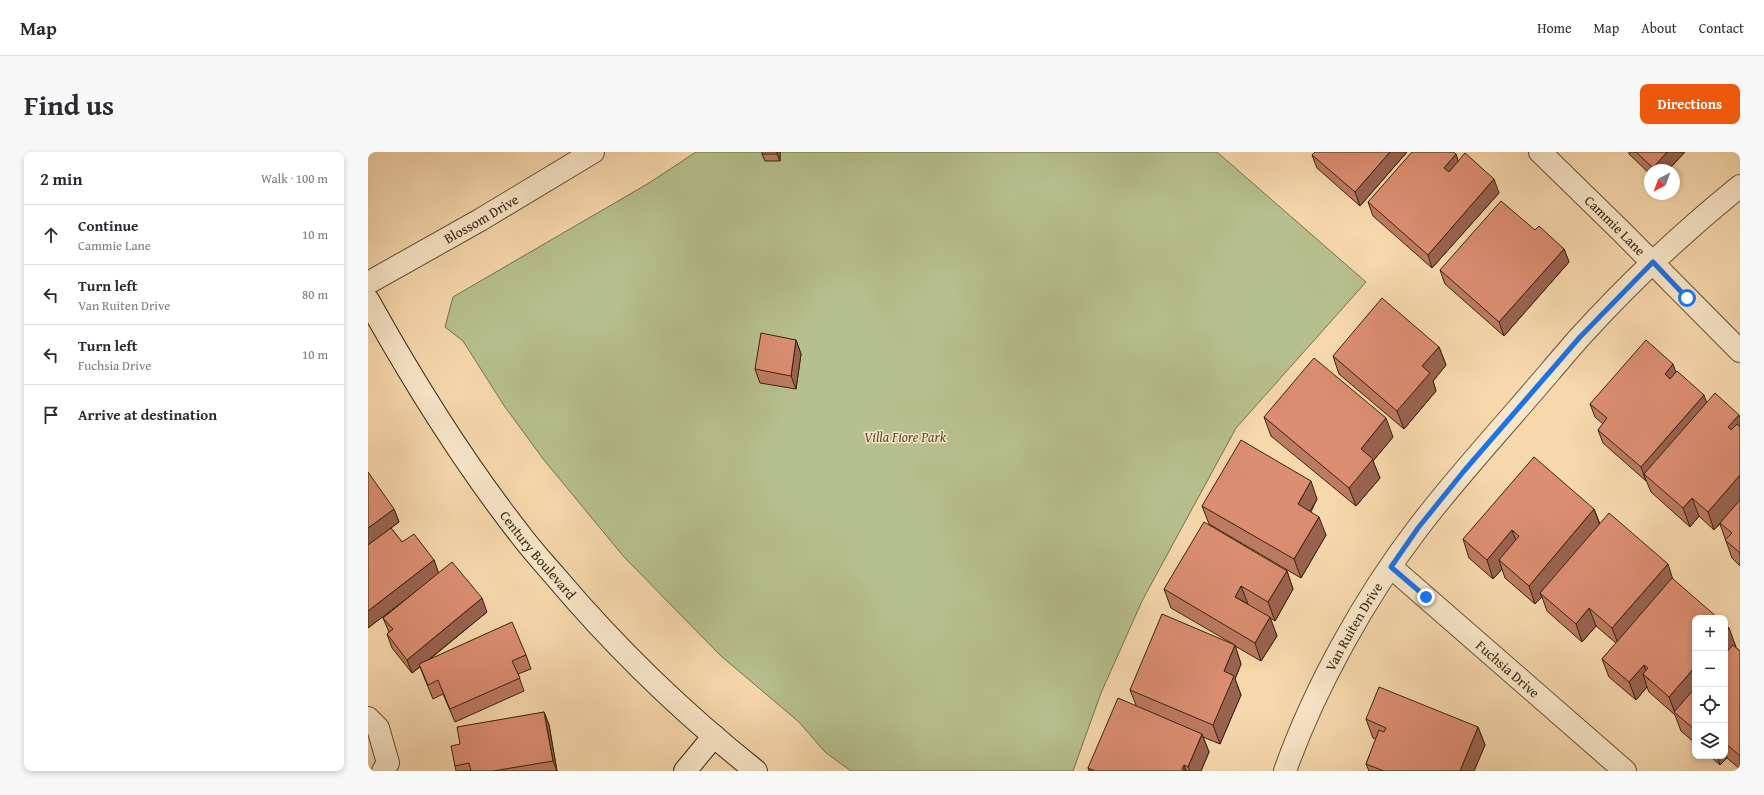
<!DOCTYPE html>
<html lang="en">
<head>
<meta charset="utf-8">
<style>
  body { margin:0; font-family:"Gentium Book Plus",serif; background:#f7f7f7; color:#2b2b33 }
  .controls { position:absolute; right:12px; bottom:12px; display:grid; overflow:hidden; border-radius:8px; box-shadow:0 2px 6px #0003 }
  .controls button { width:36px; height:36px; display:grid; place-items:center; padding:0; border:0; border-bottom:1px solid #e1e1e2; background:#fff; color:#2b2b33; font:20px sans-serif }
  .compass { position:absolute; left:1276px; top:12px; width:36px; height:36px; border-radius:50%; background:#fff; box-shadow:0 2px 6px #0003; rotate:221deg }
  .stop { position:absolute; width:12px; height:12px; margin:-9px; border:3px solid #1a73e8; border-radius:50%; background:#fff }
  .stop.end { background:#1a73e8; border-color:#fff; box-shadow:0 1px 4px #0008 }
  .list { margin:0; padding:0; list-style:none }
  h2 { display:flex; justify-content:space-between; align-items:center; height:52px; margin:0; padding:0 16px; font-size:17px }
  h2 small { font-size:13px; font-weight:400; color:#7c7c81 }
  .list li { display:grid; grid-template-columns:26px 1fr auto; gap:12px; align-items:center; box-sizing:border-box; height:60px; padding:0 16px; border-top:1px solid #e1e1e2 }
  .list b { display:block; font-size:15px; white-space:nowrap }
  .list p { margin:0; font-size:13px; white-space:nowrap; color:#7c7c81 }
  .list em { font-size:13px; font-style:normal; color:#7c7c81 }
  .icon { flex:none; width:22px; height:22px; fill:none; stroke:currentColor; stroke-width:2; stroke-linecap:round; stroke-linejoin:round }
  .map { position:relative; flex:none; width:1372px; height:619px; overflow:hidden; border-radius:8px }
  header { display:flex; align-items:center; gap:24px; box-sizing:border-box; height:56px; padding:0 20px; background:#fff; border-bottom:1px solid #e1e1e2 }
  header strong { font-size:19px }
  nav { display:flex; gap:22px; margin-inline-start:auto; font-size:14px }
  .intro { display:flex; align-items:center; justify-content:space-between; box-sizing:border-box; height:96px; padding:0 24px }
  h1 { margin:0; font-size:28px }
  .button { padding:10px 18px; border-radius:8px; background:#ea580c; color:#fff; font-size:14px; font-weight:700 }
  main { display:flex; gap:24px; padding:0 24px }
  aside { flex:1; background:#fff; border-radius:8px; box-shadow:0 2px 6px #0003 }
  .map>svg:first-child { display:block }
  .green { fill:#b6c08e; stroke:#76724e }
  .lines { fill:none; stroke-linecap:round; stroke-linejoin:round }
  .street-casing { stroke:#675135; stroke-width:24 }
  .secondary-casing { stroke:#37240d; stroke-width:24 }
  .street { stroke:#f9e6c9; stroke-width:22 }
  .secondary { stroke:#f9e6c9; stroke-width:22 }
  .wall { fill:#bd7a62; stroke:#37240d }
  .shaded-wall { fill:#9a6350; stroke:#37240d }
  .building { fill:#dc8e72; stroke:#37240d }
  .route { stroke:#1a73e8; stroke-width:5 }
  .labels { text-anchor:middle; stroke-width:3; stroke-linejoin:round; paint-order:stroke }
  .street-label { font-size:14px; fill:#37240d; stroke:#f9e6c9 }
  .park-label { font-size:14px; font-style:italic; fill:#574b2d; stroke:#f9e6c9 }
</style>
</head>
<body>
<header>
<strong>Map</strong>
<nav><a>Home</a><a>Map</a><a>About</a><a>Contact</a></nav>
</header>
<div class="intro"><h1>Find us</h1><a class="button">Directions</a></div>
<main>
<aside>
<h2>2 min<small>Walk · 100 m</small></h2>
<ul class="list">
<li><svg class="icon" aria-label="ahead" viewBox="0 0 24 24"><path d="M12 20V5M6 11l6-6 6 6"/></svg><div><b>Continue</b><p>Cammie Lane</p></div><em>10 m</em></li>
<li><svg class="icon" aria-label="left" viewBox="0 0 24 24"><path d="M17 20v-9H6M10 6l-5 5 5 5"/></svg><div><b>Turn left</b><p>Van Ruiten Drive</p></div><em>80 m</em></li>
<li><svg class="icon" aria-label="left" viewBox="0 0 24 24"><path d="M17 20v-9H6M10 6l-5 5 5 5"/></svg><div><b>Turn left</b><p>Fuchsia Drive</p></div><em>10 m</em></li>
<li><svg class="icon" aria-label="arrive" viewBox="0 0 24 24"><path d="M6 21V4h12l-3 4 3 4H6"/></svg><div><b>Arrive at destination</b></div></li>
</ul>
</aside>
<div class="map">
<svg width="1372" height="619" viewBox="0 0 1372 619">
  <rect width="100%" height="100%" fill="#f6d8ac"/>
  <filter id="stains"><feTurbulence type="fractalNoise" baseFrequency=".005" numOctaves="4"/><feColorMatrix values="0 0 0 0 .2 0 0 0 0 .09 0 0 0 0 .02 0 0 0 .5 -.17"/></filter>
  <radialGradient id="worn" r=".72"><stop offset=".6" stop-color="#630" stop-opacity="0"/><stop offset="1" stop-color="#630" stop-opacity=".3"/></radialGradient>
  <path class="green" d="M 328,0 L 849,0 L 998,130 L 868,276 L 774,449 L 733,541 L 705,619 L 483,619 L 457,600 L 431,570 L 353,504 L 256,405 L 176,308 L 137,255 L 95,189 L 77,175 L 85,145 L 281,31 Z"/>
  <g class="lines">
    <defs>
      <g id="street">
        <path id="s1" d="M 1172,0 L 1253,79 L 1372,199"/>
        <path id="s2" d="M 0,131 L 112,68 L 225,0"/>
        <path id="s3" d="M 1023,415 L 1257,619"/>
        <path d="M 0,566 L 10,576 L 20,611 L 15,619"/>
        <path id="s4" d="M 917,619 C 946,537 997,445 1050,376 C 1081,335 1116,296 1149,258 C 1170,234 1190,210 1211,186 C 1260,132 1315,80 1372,34"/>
      </g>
      <g id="secondary">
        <path id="s5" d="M 0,148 C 45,229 94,308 151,381 C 162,396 175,410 187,424 C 247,495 315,561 388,619"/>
        <path d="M 317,619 L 346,584"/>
      </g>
    </defs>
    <use href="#street" class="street-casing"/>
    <use href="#secondary" class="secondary-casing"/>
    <use href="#street" class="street"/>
    <use href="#secondary" class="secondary"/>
  </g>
  <path class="wall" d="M 412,0 L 412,9 L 397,9 L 394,2 Z
    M 947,0 L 1039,0 L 992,54 L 949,16 L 944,3 Z
    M 1261,0 L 1317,0 L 1300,18 L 1282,18 L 1282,22 L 1261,2 Z
    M 1088,2 L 1090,9 L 1131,41 L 1064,116 L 1005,64 L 1000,50 Z
    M 1167,78 L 1196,97 L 1201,110 L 1136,184 L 1077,132 L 1072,118 Z
    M 428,188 L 433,202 L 428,237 L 392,231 L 387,217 Z
    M 1071,195 L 1078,213 L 1065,229 L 1068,239 L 1036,277 L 971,222 L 965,204 Z
    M 1308,220 L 1339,251 L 1372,266 L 1372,414 L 1364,406 L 1352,372 L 1346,378 L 1331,364 L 1322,375 L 1283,340 L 1278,328 L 1278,329 L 1235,291 L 1230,278 L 1235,272 L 1227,265 L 1222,252 Z
    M 896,265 L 1025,285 L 1005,309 L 1012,326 L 988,354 L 903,284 Z
    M 949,347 L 943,360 L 958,383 L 933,426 L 841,372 L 834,354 Z
    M 26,357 L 31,370 L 23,376 L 34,390 L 66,408 L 70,420 L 119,460 L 62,507 L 158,503 L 163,517 L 150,522 L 156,539 L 87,570 L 75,542 L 65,547 L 56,525 L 52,515 L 44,521 L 24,496 L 19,482 L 21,480 L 15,466 L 43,443 L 0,476 L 0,393 Z
    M 1226,357 L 1232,372 L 1305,427 L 1327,466 L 1327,591 L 1313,579 L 1307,563 L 1281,540 L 1279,535 L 1268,548 L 1241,525 L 1234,507 L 1248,491 L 1228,474 L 1214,490 L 1179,459 L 1174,445 L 1167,452 L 1137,426 L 1134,417 L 1125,427 L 1101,406 L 1095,387 Z
    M 919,419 L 925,437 L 907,469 L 902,466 L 909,484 L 893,509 L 867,494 L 873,512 L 867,527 L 873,543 L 852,592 L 835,585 L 841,600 L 833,619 L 721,619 L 720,616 L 768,553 L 762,538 L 865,492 L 803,456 L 796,437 Z
    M 1357,472 L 1368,495 L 1367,495 L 1372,499 L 1372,617 L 1359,606 L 1352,613 L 1342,604 L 1357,604 Z
    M 176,560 L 181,573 L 189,619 L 88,619 L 87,614 L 92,592 Z
    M 998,567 L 1110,575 L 1117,593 L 1106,619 L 1001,619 L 998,612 L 1008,587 L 1005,586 Z"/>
  <path class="shaded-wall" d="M 409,0 L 412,0 L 412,9 L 409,2 Z
    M 1022,0 L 1039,0 L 992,54 L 987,40 Z
    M 1299,0 L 1317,0 L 1300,18 L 1286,18 L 1285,16 Z
    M 1088,2 L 1092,16 L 1081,29 L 1076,16 Z
    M 1126,27 L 1131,41 L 1064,116 L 1060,103 Z
    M 1196,97 L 1201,110 L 1136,184 L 1131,170 Z
    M 428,188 L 433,202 L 428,237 L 423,224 Z
    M 1071,195 L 1078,213 L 1065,229 L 1068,239 L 1036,277 L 1029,259 L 1054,214 Z
    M 1305,212 L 1310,226 L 1301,236 L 1297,222 Z
    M 1336,243 L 1341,257 L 1276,322 L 1278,329 L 1273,315 Z
    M 1371,263 L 1372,266 L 1372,288 L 1360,275 Z
    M 1018,266 L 1025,285 L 1005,309 L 1012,326 L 988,354 L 981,336 L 993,297 Z
    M 1372,323 L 1372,349 L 1346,378 L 1340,360 Z
    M 943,329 L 949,347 L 936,370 L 930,352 Z
    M 1324,346 L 1331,364 L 1322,375 L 1315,356 Z
    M 26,357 L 31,370 L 0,393 L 0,376 Z
    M 1226,357 L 1233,376 L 1172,441 L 1174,445 L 1167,452 L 1161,434 Z
    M 951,365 L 958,383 L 933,426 L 926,407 Z
    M 1144,378 L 1151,397 L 1131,408 L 1134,417 L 1125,427 L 1119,408 Z
    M 66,408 L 71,422 L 0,476 L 0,459 Z
    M 1300,412 L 1306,431 L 1251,494 L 1244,476 Z
    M 919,419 L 925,437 L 907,469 L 900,450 Z
    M 873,434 L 880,452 L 867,445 Z
    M 114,446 L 119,460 L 44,521 L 39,508 Z
    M 1221,456 L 1228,474 L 1214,490 L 1208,472 Z
    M 902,465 L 909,484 L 893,509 L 887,491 Z
    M 1361,476 L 1368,495 L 1357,507 L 1357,481 Z
    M 867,493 L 873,512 L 867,527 L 873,543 L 852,592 L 845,573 L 856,519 Z
    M 1276,513 L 1281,528 L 1275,522 L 1279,535 L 1268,548 L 1261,530 Z
    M 1327,515 L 1327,542 L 1307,561 L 1301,545 Z
    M 176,560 L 181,573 L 189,619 L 185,609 Z
    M 1110,575 L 1117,593 L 1106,619 L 1092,619 Z
    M 834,582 L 841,600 L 833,619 L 822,619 L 820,615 Z
    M 1357,600 L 1359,606 L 1352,613 L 1349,604 L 1357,604 Z
    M 816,613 L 818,619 L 814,617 Z"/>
  <path class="building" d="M 394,0 L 409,0 L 409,2 L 394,2 Z
    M 947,0 L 1022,0 L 987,40 L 944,3 Z
    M 1044,0 L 1085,0 L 1088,2 L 1076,16 L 1081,20 L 1097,1 L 1126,27 L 1060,103 L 1000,50 Z
    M 1268,0 L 1299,0 L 1285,16 Z
    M 1133,49 L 1167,78 L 1171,74 L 1196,97 L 1131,170 L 1072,118 Z
    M 1014,146 L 1071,195 L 1054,214 L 1062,221 L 1029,259 L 965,204 Z
    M 393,181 L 428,188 L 423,224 L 387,217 Z
    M 1278,188 L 1305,212 L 1297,222 L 1302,227 L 1309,219 L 1336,243 L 1273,315 L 1230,278 L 1239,266 L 1222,252 Z
    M 946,206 L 1018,266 L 993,297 L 1005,307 L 981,336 L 896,265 Z
    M 1347,241 L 1371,263 L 1360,275 L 1363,278 L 1369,272 L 1372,275 L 1372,323 L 1340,360 L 1324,346 L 1315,356 L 1276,322 Z
    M 873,288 L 943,329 L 930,352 L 951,365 L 926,407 L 834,354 Z
    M 1166,305 L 1226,357 L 1161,434 L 1131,408 L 1151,384 L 1144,378 L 1119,408 L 1095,387 Z
    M 0,320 L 26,357 L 0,376 Z
    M 1372,348 L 1372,401 L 1357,388 L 1364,381 L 1352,371 Z
    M 1241,361 L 1300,412 L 1244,476 L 1221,456 L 1208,472 L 1172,441 Z
    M 836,370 L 919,419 L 900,450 L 873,434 L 867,445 L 902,465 L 887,491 L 796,437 Z
    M 23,376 L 34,390 L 46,382 L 66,408 L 0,459 L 0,393 Z
    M 84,410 L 114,446 L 39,508 L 19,482 L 25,477 L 15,466 Z
    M 1304,426 L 1350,466 L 1327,466 L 1327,515 L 1301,545 L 1275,522 L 1280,516 L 1276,513 L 1261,530 L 1234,507 Z
    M 794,462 L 867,493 L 856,519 L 866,524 L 845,573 L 762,538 Z
    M 144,470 L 158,503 L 144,509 L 152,526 L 82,557 L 70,528 L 60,533 L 51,512 Z
    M 1357,472 L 1361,476 L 1357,481 Z
    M 1365,493 L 1372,499 L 1372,604 L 1357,591 L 1357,502 Z
    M 1011,535 L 1110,575 L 1092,619 L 1016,619 L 998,612 L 1011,578 L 1016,580 L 1018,576 L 998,567 Z
    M 1327,536 L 1327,578 L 1306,560 Z
    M 750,546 L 834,582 L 820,615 L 816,613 L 814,617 L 819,619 L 727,619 L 720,616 Z
    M 176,560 L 185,609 L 125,619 L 103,619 L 101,611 L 87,614 L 83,594 L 92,592 L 89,575 Z"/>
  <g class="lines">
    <path class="route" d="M 1058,445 L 1023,415 L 1050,376 L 1096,319 L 1212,185 L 1285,110 L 1319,146"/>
  </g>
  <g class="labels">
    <g class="street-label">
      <text dy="5" stroke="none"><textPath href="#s2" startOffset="130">Blossom Drive</textPath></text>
      <text dy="5" stroke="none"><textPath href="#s1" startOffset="105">Cammie Lane</textPath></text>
      <text dy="5" stroke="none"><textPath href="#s5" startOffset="307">Century Boulevard</textPath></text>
      <text dy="5" stroke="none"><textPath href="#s4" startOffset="160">Van Ruiten Drive</textPath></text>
      <text dy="5" stroke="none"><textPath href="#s3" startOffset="155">Fuchsia Drive</textPath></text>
    </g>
    <g class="park-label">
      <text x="537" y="290">Villa Fiore Park</text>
    </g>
  </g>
  <rect width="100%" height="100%" filter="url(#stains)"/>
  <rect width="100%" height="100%" fill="url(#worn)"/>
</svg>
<div class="controls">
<button>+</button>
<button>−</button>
<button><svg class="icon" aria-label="locate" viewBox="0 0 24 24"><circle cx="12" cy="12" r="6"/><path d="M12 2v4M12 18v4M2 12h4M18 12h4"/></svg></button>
<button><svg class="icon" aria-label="layers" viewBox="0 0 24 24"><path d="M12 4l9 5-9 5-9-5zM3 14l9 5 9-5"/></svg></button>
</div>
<svg class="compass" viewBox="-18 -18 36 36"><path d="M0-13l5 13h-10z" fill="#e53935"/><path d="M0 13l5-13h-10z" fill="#7c7c81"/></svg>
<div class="stop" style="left:1319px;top:146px"></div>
<div class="stop end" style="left:1058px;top:445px"></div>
</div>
</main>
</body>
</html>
